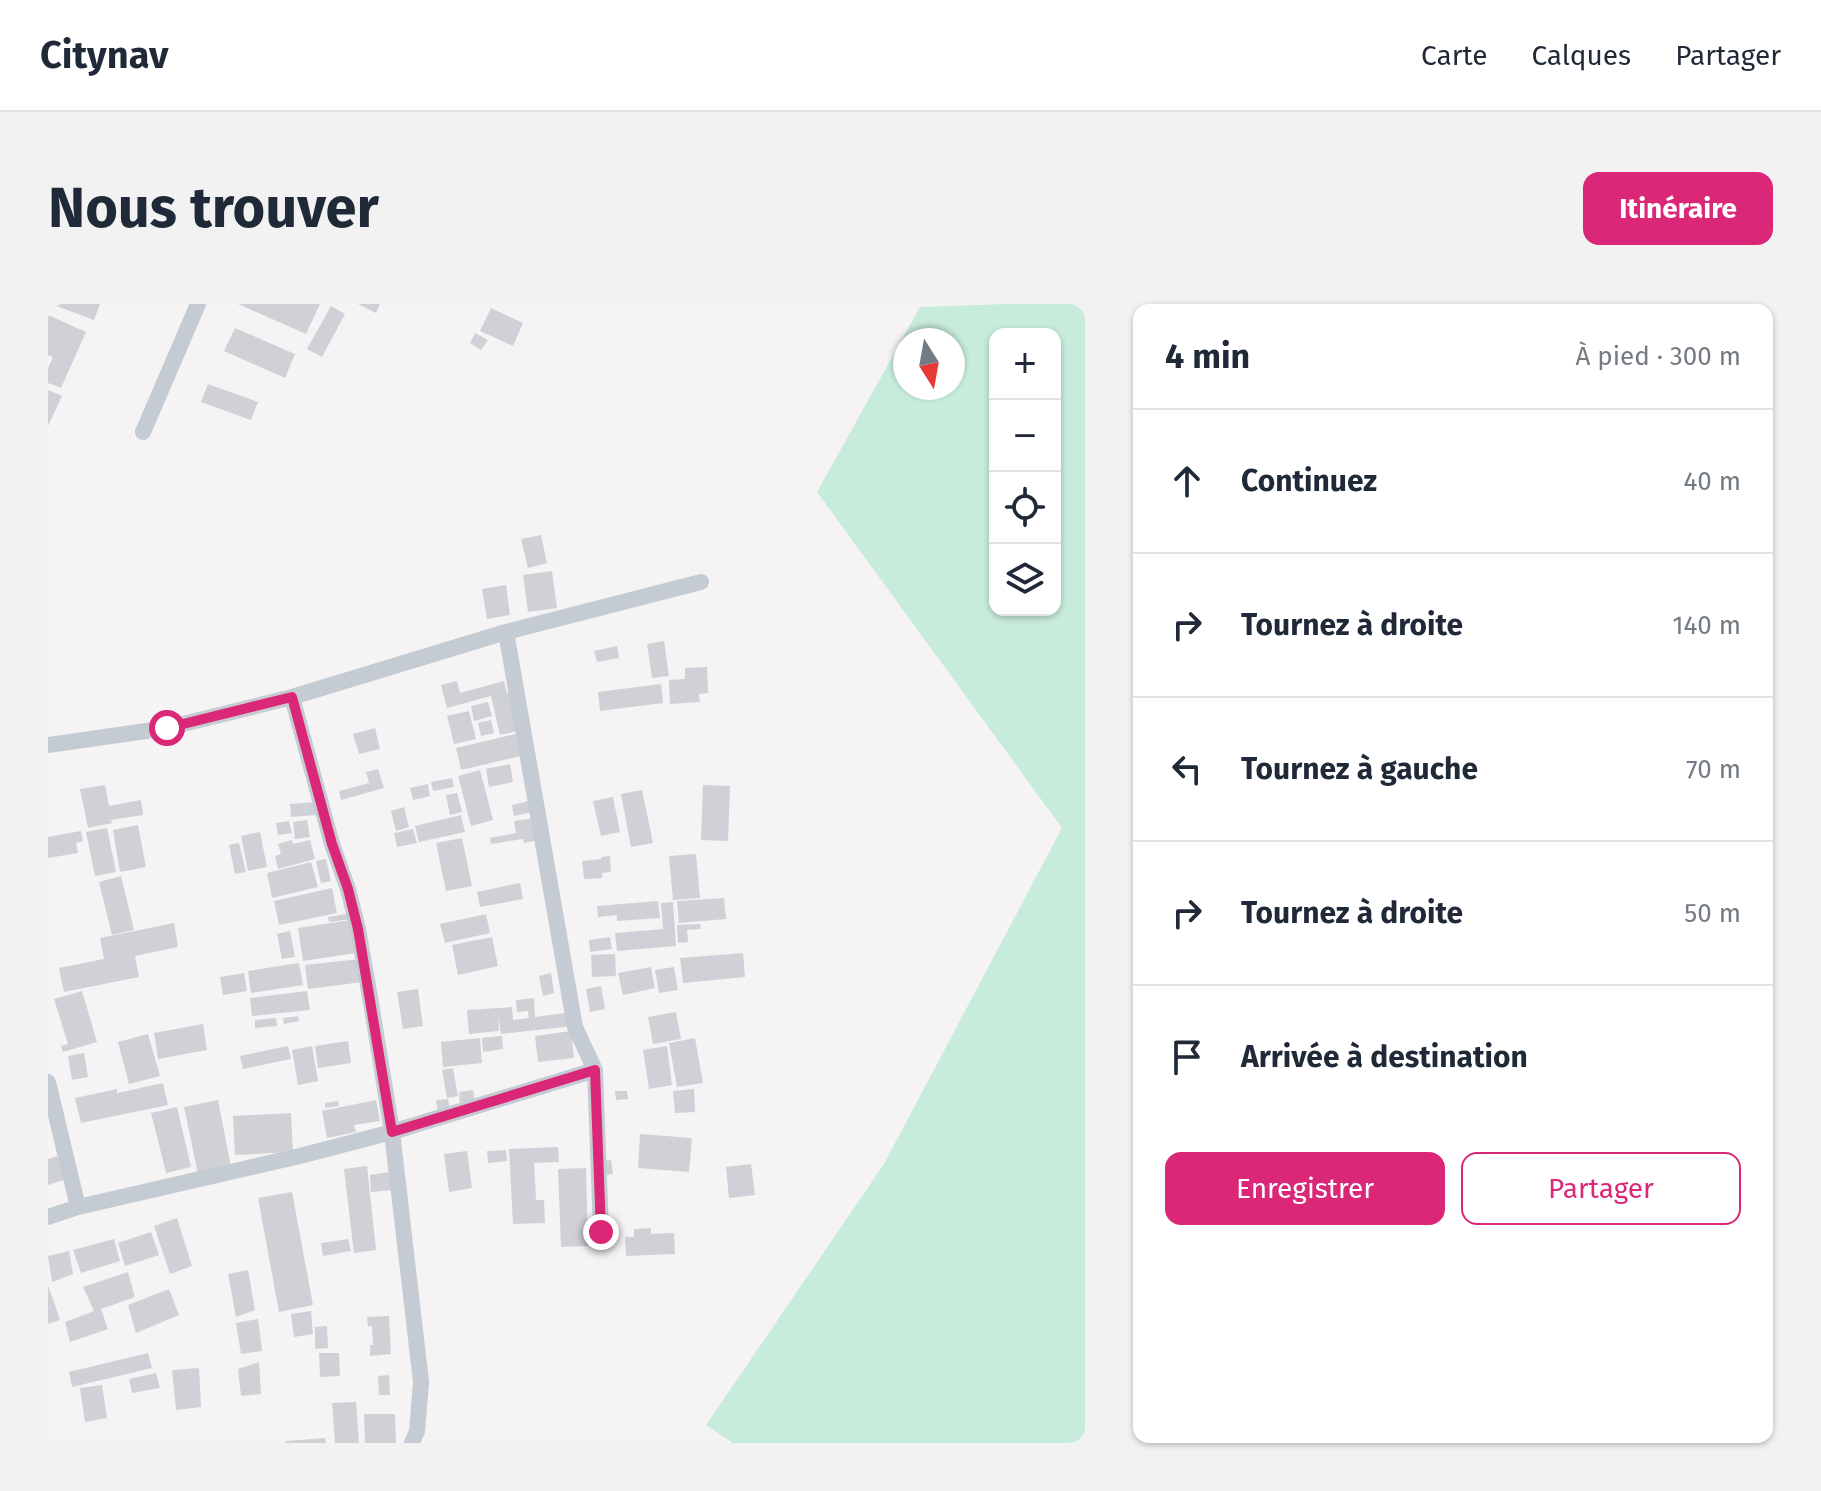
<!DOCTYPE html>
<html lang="fr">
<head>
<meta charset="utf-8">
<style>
  body { margin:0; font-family:"Fira Sans",sans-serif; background:#f2f2f3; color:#1f2937 }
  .controls { position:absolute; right:24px; top:24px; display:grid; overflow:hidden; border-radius:16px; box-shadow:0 2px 6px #0004 }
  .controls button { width:72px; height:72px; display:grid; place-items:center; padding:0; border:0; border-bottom:2px solid #e0e1e3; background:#fff; color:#1f2937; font:40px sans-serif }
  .compass { position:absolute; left:845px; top:24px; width:72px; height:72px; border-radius:50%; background:#fff; box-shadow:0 2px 6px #0004; rotate:169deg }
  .stop { position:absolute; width:24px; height:24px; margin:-18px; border:6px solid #db2777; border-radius:50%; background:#fff }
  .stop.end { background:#db2777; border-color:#fff; box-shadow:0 2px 8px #0008 }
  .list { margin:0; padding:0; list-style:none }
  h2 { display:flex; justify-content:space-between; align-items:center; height:104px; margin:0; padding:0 32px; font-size:34px }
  h2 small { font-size:26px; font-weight:400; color:#747a83 }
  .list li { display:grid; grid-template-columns:52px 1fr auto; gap:24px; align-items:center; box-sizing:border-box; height:144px; padding:0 32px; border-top:2px solid #e0e1e3 }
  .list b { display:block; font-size:30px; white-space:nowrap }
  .list em { font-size:26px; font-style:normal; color:#747a83 }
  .actions { display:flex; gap:16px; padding:24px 32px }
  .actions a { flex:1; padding:18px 0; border:2px solid #db2777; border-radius:16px; text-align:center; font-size:28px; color:#db2777 }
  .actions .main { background:#db2777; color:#fff }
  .icon { flex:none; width:44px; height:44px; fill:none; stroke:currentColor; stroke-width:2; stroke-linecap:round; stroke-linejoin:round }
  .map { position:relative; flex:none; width:1037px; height:1139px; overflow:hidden; border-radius:16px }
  header { display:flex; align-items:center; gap:48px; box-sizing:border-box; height:112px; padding:0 40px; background:#fff; border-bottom:2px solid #e0e1e3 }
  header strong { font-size:38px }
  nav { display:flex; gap:44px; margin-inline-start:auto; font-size:28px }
  .intro { display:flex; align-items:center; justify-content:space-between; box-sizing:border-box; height:192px; padding:0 48px }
  h1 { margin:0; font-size:56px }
  .button { padding:20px 36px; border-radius:16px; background:#db2777; color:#fff; font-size:28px; font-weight:700 }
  main { display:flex; gap:48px; padding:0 48px }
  aside { flex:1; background:#fff; border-radius:16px; box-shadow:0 2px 6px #0004 }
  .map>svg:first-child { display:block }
  .green { fill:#c7ecdc; fill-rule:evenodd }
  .building { fill:#d0d1d6 }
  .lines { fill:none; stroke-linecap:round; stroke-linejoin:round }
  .street { stroke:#c5cbd2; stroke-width:16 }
  .route { stroke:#db2777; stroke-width:10 }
</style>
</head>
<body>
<header>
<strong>Citynav</strong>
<nav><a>Carte</a><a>Calques</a><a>Partager</a></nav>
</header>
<div class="intro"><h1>Nous trouver</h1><a class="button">Itinéraire</a></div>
<main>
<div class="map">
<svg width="1037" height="1139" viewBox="0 0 1037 1139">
  <rect width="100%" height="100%" fill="#f5f3f3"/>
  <path class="green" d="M 957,0 L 1037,0 L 1037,1139 L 685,1139 L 658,1121 L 836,860 L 1014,524 L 769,188 L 872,3 ZM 947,30 L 1007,30 L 1007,306 L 947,306 ZM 857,36 L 905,36 L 905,84 L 857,84 Z"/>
  <path class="building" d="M 3,0 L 52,0 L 46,16 Z
    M 190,0 L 272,0 L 258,30 Z
    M 310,0 L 332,0 L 328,9 Z
    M 283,2 L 297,10 L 274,53 L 259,45 Z
    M 443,4 L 475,19 L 465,42 L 432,27 Z
    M 0,11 L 38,28 L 13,84 L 0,79 L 0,64 L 5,53 L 0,51 Z
    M 187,24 L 247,50 L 237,74 L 176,47 Z
    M 427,29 L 440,36 L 433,46 L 422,39 Z
    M 160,80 L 210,98 L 203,116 L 153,98 Z
    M 0,86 L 14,92 L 0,122 Z
    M 493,231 L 499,259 L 480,264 L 473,235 Z
    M 504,267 L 509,304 L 480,308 L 475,271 Z
    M 458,281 L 462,311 L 439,315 L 434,285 Z
    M 616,337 L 621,372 L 604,374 L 599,340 Z
    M 569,342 L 571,354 L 549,358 L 546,347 Z
    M 659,363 L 660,389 L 651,390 L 652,398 L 622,400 L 621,376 L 637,375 L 637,364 Z
    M 409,377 L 412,389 L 456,377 L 459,389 L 461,389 L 470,427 L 452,431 L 443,392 L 399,404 L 393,381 Z
    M 613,380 L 615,399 L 552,407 L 550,388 Z
    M 440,398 L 444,412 L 426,417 L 423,402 Z
    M 421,407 L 428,435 L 406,440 L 399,412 Z
    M 443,416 L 446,429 L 433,432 L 430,419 Z
    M 327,424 L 332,445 L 311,450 L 305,430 Z
    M 472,429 L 477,451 L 413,466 L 408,444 Z
    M 462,460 L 465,478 L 441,483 L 438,465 Z
    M 330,465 L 336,484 L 293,496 L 291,487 L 321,479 L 318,468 Z
    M 432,466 L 445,516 L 423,522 L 410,472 Z
    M 404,474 L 406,483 L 385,487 L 383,478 Z
    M 380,480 L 382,492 L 365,496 L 362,484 Z
    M 57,481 L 61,502 L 93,496 L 95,511 L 63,516 L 64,519 L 40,524 L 32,485 Z
    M 655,481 L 682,482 L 680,537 L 653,536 Z
    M 594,486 L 605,539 L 583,543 L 573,490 Z
    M 409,489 L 414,508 L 402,511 L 398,491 Z
    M 565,493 L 572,528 L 553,532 L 545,497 Z
    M 481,497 L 484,508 L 466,512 L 464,501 Z
    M 267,498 L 268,511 L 243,513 L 242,500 Z
    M 356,503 L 361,523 L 348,527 L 343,507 Z
    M 413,511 L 417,528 L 371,538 L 367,522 Z
    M 487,514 L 490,536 L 476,539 L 475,535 L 443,540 L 442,534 L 468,529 L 466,517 Z
    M 259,516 L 262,533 L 247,535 L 245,518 Z
    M 241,517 L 244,529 L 230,531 L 228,519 Z
    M 90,521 L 98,563 L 72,568 L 65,526 Z
    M 59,524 L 68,568 L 47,572 L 38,528 Z
    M 365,525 L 369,539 L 349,543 L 346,529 Z
    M 33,527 L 35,537 L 28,539 L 30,549 L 0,554 L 0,533 Z
    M 212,528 L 219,563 L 200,567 L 193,532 Z
    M 414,534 L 424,582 L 398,587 L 388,539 Z
    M 244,536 L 245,540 L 262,536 L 267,555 L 230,565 L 227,552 L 233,550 L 230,540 Z
    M 191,539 L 198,568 L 187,570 L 181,541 Z
    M 648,550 L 652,594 L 625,596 L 621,552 Z
    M 562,552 L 563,568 L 554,569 L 554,574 L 536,575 L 534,557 L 554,555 L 553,553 Z
    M 278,555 L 283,577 L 273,579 L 268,557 Z
    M 263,558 L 270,583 L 224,594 L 219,569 Z
    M 73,572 L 86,626 L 64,631 L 51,578 Z
    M 472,579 L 475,595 L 432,603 L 429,588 Z
    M 284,584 L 289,609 L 231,621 L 226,597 Z
    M 676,594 L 678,615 L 631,619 L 629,597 Z
    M 610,597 L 612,614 L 569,617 L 569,611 L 550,613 L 549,602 Z
    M 625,598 L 628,642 L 569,647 L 567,629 L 615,625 L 613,599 Z
    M 303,609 L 304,615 L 281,618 L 280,613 Z
    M 438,610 L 442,629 L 397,639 L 392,620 Z
    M 303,616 L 308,649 L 255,657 L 250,624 Z
    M 126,619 L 130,643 L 87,652 L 91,673 L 16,688 L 11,664 L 56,655 L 52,634 Z
    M 652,620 L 653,625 L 639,626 L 640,638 L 630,639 L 629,621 Z
    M 242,627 L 247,653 L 234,655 L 229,630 Z
    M 444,633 L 450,662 L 410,671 L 404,641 Z
    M 562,633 L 564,645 L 542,648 L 541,636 Z
    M 695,649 L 697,673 L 635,679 L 632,654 Z
    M 567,650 L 568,672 L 544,673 L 543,651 Z
    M 312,655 L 315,678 L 260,685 L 257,661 Z
    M 251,659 L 255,681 L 203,689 L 200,667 Z
    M 603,663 L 607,684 L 575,691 L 570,669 Z
    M 626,663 L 630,686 L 611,689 L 607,666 Z
    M 196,669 L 199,687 L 175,691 L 172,673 Z
    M 503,669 L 506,689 L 495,692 L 491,672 Z
    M 553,682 L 557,705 L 542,708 L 538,685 Z
    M 370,685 L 375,722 L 355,725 L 349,688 Z
    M 34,687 L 49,738 L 15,748 L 13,742 L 20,740 L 6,695 Z
    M 259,687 L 262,706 L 204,712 L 202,694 Z
    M 486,694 L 487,713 L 524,708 L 525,722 L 453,730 L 450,710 L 451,727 L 421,730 L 419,706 L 464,703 L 465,716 L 481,714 L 480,707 L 469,708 L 468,696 Z
    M 628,708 L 633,735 L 605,740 L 600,713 Z
    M 250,712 L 251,717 L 236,720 L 235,714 Z
    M 228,714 L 229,722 L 207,724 L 207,716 Z
    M 155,720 L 159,746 L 110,755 L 106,729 Z
    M 523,727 L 526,754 L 490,758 L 487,732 Z
    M 100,730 L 112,772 L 81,780 L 70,738 Z
    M 454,732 L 455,745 L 435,748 L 434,734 Z
    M 432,734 L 434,759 L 395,763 L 393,738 Z
    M 647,734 L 655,779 L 629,783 L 621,739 Z
    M 300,737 L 303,759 L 270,764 L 267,742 Z
    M 240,742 L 243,755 L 195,765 L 192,752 Z
    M 264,742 L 270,777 L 250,781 L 244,746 Z
    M 619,742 L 624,781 L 601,785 L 595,746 Z
    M 36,749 L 40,773 L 24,776 L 20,752 Z
    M 405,764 L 410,792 L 399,794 L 394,766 Z
    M 115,779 L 120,801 L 33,819 L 27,794 L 69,785 L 69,789 Z
    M 646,785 L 647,808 L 627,809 L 625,787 Z
    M 425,786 L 427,799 L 412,801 L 411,788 Z
    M 567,787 L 579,787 L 580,795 L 568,796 Z
    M 400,795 L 402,808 L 390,809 L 388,796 Z
    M 170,796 L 183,863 L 150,870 L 136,803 Z
    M 328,796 L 332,817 L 306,821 L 308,828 L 279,834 L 274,807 Z
    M 290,797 L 291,802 L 277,804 L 277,799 Z
    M 129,803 L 143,863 L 118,869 L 103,809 Z
    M 243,809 L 245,848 L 187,851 L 185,812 Z
    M 592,830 L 644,834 L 641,868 L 590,864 Z
    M 510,843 L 511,858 L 486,859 L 488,896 L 496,896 L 497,919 L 465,920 L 461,845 Z
    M 458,846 L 459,857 L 440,859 L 439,847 Z
    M 419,847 L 424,884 L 401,888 L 396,850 Z
    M 9,852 L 19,875 L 0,881 L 0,855 Z
    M 563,856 L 565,870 L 558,871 L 556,857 Z
    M 703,860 L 707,891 L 681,894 L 678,863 Z
    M 319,862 L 328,946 L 306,949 L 296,865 Z
    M 538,864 L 540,942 L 513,943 L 510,865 Z
    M 342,868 L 344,886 L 323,888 L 322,871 Z
    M 244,888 L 265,1001 L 231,1008 L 210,894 Z
    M 129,914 L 144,962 L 122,970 L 106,922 Z
    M 603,924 L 603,930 L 626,929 L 627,950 L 578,952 L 577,933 L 586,933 L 586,925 Z
    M 103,928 L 111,951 L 77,962 L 70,939 Z
    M 66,935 L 72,957 L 33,969 L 25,946 Z
    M 300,935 L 303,947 L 275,952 L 273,939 Z
    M 21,947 L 25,970 L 4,978 L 0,952 Z
    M 200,966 L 207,1006 L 188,1013 L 180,970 Z
    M 80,968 L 87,993 L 53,1005 L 60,1025 L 22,1038 L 17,1018 L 46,1007 L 35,983 Z
    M 0,981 L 12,1016 L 0,1020 Z
    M 121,985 L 131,1011 L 88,1029 L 80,1001 Z
    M 263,1007 L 265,1030 L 246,1033 L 243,1010 Z
    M 341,1012 L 343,1050 L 322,1052 L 322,1041 L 325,1041 L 324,1022 L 320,1023 L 319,1013 Z
    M 210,1015 L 214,1047 L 193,1050 L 188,1019 Z
    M 279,1022 L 280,1044 L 267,1045 L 267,1023 Z
    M 100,1049 L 104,1064 L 24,1083 L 21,1068 Z
    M 271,1049 L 291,1049 L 292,1072 L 272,1073 Z
    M 211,1058 L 213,1090 L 193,1092 L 190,1065 Z
    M 151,1064 L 153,1103 L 128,1106 L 124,1066 Z
    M 108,1069 L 112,1084 L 84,1089 L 81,1075 Z
    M 341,1071 L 342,1091 L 331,1091 L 330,1072 Z
    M 54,1081 L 59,1114 L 37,1118 L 32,1084 Z
    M 308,1098 L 311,1139 L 287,1139 L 284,1099 Z
    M 316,1110 L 347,1110 L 348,1139 L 317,1139 Z
    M 277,1134 L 278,1139 L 238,1139 L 238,1137 Z"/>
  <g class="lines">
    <path class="street" d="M 95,128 L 150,0
      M 458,328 L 527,723 L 547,766 L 553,928
      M 244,393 L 284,540 L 300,585 L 310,625 L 324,705 L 344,828 L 373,1078 L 369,1127 L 364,1139
      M 0,441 L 119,424 L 244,393 L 458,328 L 653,278
      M 0,778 L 30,903
      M 0,913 L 30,903 L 252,852 L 344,828 L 547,766"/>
  </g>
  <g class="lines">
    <path class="route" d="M 119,424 L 244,393 L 284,540 L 300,585 L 310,625 L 344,828 L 547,766 L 553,928"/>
  </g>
</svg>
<div class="controls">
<button>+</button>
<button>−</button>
<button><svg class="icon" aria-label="locate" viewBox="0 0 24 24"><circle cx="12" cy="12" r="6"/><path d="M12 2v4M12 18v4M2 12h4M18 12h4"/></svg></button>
<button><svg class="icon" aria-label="layers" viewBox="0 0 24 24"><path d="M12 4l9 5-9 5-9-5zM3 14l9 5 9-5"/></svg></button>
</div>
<svg class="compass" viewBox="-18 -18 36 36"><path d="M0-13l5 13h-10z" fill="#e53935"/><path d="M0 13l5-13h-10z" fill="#747a83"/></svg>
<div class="stop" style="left:119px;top:424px"></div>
<div class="stop end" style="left:553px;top:928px"></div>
</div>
<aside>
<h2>4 min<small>À pied · 300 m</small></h2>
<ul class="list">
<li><svg class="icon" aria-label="ahead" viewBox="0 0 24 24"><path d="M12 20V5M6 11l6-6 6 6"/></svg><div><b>Continuez</b></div><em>40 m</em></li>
<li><svg class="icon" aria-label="right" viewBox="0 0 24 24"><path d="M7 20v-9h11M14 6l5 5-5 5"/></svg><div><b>Tournez à droite</b></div><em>140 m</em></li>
<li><svg class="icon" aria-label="left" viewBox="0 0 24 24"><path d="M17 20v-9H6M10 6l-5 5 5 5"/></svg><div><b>Tournez à gauche</b></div><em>70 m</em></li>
<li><svg class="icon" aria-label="right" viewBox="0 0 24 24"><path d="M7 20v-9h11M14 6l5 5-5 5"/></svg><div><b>Tournez à droite</b></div><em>50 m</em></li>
<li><svg class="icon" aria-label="arrive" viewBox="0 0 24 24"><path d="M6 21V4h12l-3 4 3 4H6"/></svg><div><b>Arrivée à destination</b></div></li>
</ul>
<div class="actions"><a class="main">Enregistrer</a><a>Partager</a></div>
</aside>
</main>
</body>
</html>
